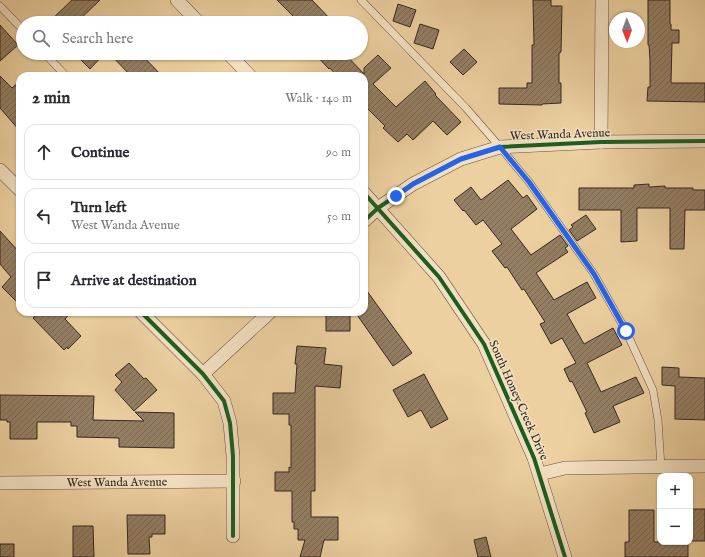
<!DOCTYPE html>
<html lang="en">
<head>
<meta charset="utf-8">
<style>
  body { margin:0; font-family:"IM FELL English",serif; background:#f7f7f7; color:#2b2b33 }
  .controls { position:absolute; right:12px; bottom:12px; display:grid; overflow:hidden; border-radius:8px; box-shadow:0 1px 3px #0004 }
  .controls button { width:36px; height:36px; display:grid; place-items:center; padding:0; border:0; border-bottom:1px solid #e1e1e2; background:#fff; color:#2b2b33; font:20px sans-serif }
  .compass { position:absolute; left:609px; top:12px; width:36px; height:36px; border-radius:50%; background:#fff; box-shadow:0 1px 3px #0004; rotate:179deg }
  .stop { position:absolute; width:12px; height:12px; margin:-9px; border:3px solid #2563eb; border-radius:50%; background:#fff }
  .stop.end { background:#2563eb; border-color:#fff; box-shadow:0 1px 4px #0008 }
  .list { margin:0; padding:0; list-style:none }
  h2 { display:flex; justify-content:space-between; align-items:center; height:52px; margin:0; padding:0 16px; font-size:17px }
  h2 small { font-size:13px; font-weight:400; color:#7c7c81 }
  .list li { display:grid; grid-template-columns:26px 1fr auto; gap:12px; align-items:center; box-sizing:border-box; height:56px; margin:0 8px 8px; padding:0 8px; border:1px solid #e1e1e2; border-radius:12px }
  .list b { display:block; font-size:15px; white-space:nowrap }
  .list p { margin:0; font-size:13px; white-space:nowrap; color:#7c7c81 }
  .list em { font-size:13px; font-style:normal; color:#7c7c81 }
  .icon { flex:none; width:22px; height:22px; fill:none; stroke:currentColor; stroke-width:2; stroke-linecap:round; stroke-linejoin:round }
  .map { position:relative; flex:none; width:705px; height:557px; overflow:hidden }
  .search { position:absolute; background:#fff; box-shadow:0 1px 3px #0004; left:16px; top:16px; width:352px; height:44px; display:flex; align-items:center; gap:10px; box-sizing:border-box; padding:0 14px; border-radius:22px; color:#7c7c81; font-size:15px }
  .panel { position:absolute; background:#fff; box-shadow:0 1px 3px #0004; left:16px; top:72px; width:352px; height:244px; border-radius:12px }
  .map>svg:first-child { display:block }
  .building { fill:url(#building-hatch); stroke:#332722 }
  .lines { fill:none; stroke-linecap:round; stroke-linejoin:round }
  .service-casing { stroke:#625142; stroke-width:8 }
  .minor-casing { stroke:#625142; stroke-width:14 }
  .service { stroke:#f3e0c1; stroke-width:7 }
  .minor { stroke:#f3e0c1; stroke-width:13 }
  .cycleway-casing { stroke:#f3e0c1; stroke-width:6 }
  .cycleway { stroke:#1b5e20; stroke-width:4 }
  .route { stroke:#2563eb; stroke-width:5 }
  .labels { text-anchor:middle; stroke-width:3; stroke-linejoin:round; paint-order:stroke }
  .street-label { font-size:12px; fill:#332722; stroke:#f3e0c1 }
</style>
</head>
<body>
<div class="map">
<svg width="705" height="557" viewBox="0 0 705 557">
  <defs>
    <pattern id="building-hatch" width="6" height="6" patternUnits="userSpaceOnUse"><rect width="6" height="6" fill="#947f64"/><path d="M-1 1l2-2M0 6l6-6M5 7l2-2" fill="none" stroke="#796852"/></pattern>
  </defs>
  <rect width="100%" height="100%" fill="#edd0a0"/>
  <filter id="stains"><feTurbulence type="fractalNoise" baseFrequency=".005" numOctaves="4"/><feColorMatrix values="0 0 0 0 .2 0 0 0 0 .09 0 0 0 0 .02 0 0 0 .5 -.17"/></filter>
  <radialGradient id="worn" r=".72"><stop offset=".6" stop-color="#630" stop-opacity="0"/><stop offset="1" stop-color="#630" stop-opacity=".3"/></radialGradient>
  <path class="building" d="M 72,0 L 100,0 L 76,23 L 48,23 Z
    M 277,0 L 312,0 L 334,23 L 300,23 Z
    M 533,0 L 551,0 L 551,6 L 562,6 L 561,52 L 559,53 L 559,83 L 561,83 L 561,103 L 542,104 L 542,105 L 499,104 L 499,88 L 527,88 L 527,83 L 532,83 L 532,45 L 534,45 Z
    M 648,0 L 670,0 L 670,24 L 671,24 L 671,30 L 679,30 L 679,43 L 672,43 L 671,83 L 705,83 L 705,102 L 647,101 L 648,87 L 650,87 L 650,60 L 649,45 L 648,45 Z
    M 398,4 L 416,10 L 410,27 L 393,21 Z
    M 420,24 L 439,30 L 433,49 L 414,43 Z
    M 0,25 L 18,45 L 0,61 Z
    M 464,49 L 477,62 L 463,75 L 450,62 Z
    M 74,53 L 105,53 L 90,69 Z
    M 109,53 L 140,53 L 162,76 L 131,76 Z
    M 314,53 L 344,53 L 364,74 L 364,68 L 378,55 L 391,68 L 373,84 L 396,107 L 425,81 L 436,94 L 435,95 L 461,122 L 447,135 L 433,121 L 413,140 L 407,134 L 398,142 L 383,128 L 385,126 L 364,105 L 364,76 L 337,76 L 330,68 L 329,69 Z
    M 0,76 L 12,88 L 20,81 L 20,131 L 0,108 Z
    M 508,180 L 523,198 L 527,195 L 537,209 L 511,229 L 531,255 L 560,235 L 568,246 L 565,248 L 568,252 L 536,273 L 554,300 L 587,282 L 596,298 L 567,314 L 584,344 L 613,328 L 622,345 L 587,363 L 601,392 L 636,377 L 644,393 L 613,406 L 620,422 L 594,433 L 585,413 L 587,412 L 572,381 L 570,382 L 564,369 L 576,363 L 562,338 L 551,344 L 540,324 L 545,322 L 524,289 L 522,290 L 507,267 L 505,268 L 492,251 L 502,244 L 483,220 L 476,225 L 464,210 L 463,211 L 454,200 L 471,187 L 481,200 Z
    M 649,184 L 649,187 L 665,186 L 665,188 L 693,188 L 693,190 L 705,190 L 705,210 L 685,210 L 684,249 L 670,249 L 670,208 L 637,208 L 637,241 L 621,242 L 621,210 L 579,210 L 579,188 L 634,188 L 634,185 Z
    M 586,215 L 596,229 L 577,241 L 569,230 L 573,227 L 571,225 Z
    M 0,231 L 20,253 L 20,305 L 2,287 L 11,277 L 0,264 Z
    M 364,287 L 412,353 L 393,366 L 355,312 L 364,312 Z
    M 40,312 L 71,312 L 65,319 L 81,336 L 68,349 L 67,347 L 64,350 L 33,318 Z
    M 326,312 L 350,312 L 350,331 L 326,331 Z
    M 297,346 L 326,348 L 324,364 L 342,366 L 340,388 L 315,386 L 315,491 L 311,491 L 311,517 L 338,517 L 338,540 L 324,540 L 320,557 L 300,557 L 305,540 L 298,540 L 298,529 L 294,529 L 294,522 L 292,522 L 292,491 L 275,491 L 275,472 L 289,472 L 289,467 L 291,468 L 291,425 L 289,425 L 289,414 L 273,414 L 273,393 L 295,393 L 297,364 L 295,364 Z
    M 129,363 L 144,379 L 146,378 L 157,390 L 134,411 L 115,390 L 122,382 L 115,375 Z
    M 662,367 L 679,368 L 679,377 L 705,378 L 705,420 L 675,419 L 675,386 L 662,385 Z
    M 424,374 L 448,419 L 431,428 L 421,410 L 408,417 L 393,390 Z
    M 0,395 L 94,396 L 93,420 L 144,421 L 135,412 L 174,413 L 174,448 L 119,447 L 119,438 L 77,437 L 77,426 L 71,426 L 71,422 L 37,422 L 37,439 L 10,439 L 10,422 L 7,422 L 7,420 L 0,420 Z
    M 690,509 L 705,509 L 705,541 L 690,541 Z
    M 629,510 L 654,510 L 654,542 L 688,542 L 688,557 L 625,557 L 625,542 L 629,542 Z
    M 127,515 L 165,515 L 165,534 L 152,534 L 152,537 L 149,537 L 150,554 L 128,554 Z
    M 73,526 L 93,526 L 94,557 L 73,557 Z
    M 486,537 L 491,557 L 478,557 L 474,540 Z
    M 0,544 L 14,544 L 14,557 L 0,557 Z"/>
  <g class="lines">
    <defs>
      <path id="service" d="M 361,0 L 466,108 L 500,147 L 529,182 L 594,274 L 626,331 L 653,390 L 658,420 L 661,467
        M 0,6 L 23,30
        M 44,53 L 66,76"/>
      <g id="minor">
        <path d="M 177,0 L 199,23"/>
        <path d="M 228,53 L 250,76"/>
        <path d="M 601,142 L 602,0"/>
        <path d="M 0,170 L 20,190"/>
        <path d="M 364,193 L 439,277 L 484,344 L 534,458 L 565,557"/>
        <path d="M 364,221 L 378,208 L 413,184 L 461,159 L 500,147 L 601,142 L 705,141"/>
        <path d="M 141,312 L 203,374 L 224,401 L 230,423 L 233,456 L 233,536"/>
        <path d="M 203,374 L 270,312"/>
        <path d="M 540,474 L 565,468 L 705,466"/>
        <path id="s1" d="M 0,483 L 234,481"/>
      </g>
    </defs>
    <use href="#service" class="service-casing"/>
    <use href="#minor" class="minor-casing"/>
    <use href="#service" class="service"/>
    <use href="#minor" class="minor"/>
    <defs>
      <path id="cycleway" d="M 364,193 L 439,277 L 484,344 L 534,458 L 565,557
        M 364,221 L 378,208 L 413,184 L 461,159 L 500,147 L 601,142 L 705,141
        M 141,312 L 203,374 L 224,401 L 230,423 L 233,456 L 233,536"/>
    </defs>
    <use href="#cycleway" class="cycleway-casing"/>
    <use href="#cycleway" class="cycleway"/>
  </g>
  <g class="lines">
    <path class="route" d="M 396,196 L 413,184 L 461,159 L 500,147 L 529,182 L 594,274 L 626,331"/>
  </g>
  <g class="labels">
    <g class="street-label">
      <text transform="translate(560 134) rotate(-2)" y="4">West Wanda Avenue</text>
      <text transform="translate(519 400) rotate(66)" y="4">South Honey Creek Drive</text>
      <text dy="4" stroke="none"><textPath href="#s1" startOffset="117">West Wanda Avenue</textPath></text>
    </g>
  </g>
  <rect width="100%" height="100%" filter="url(#stains)"/>
  <rect width="100%" height="100%" fill="url(#worn)"/>
</svg>
<div class="controls">
<button>+</button>
<button>−</button>
</div>
<svg class="compass" viewBox="-18 -18 36 36"><path d="M0-13l5 13h-10z" fill="#e53935"/><path d="M0 13l5-13h-10z" fill="#7c7c81"/></svg>
<div class="stop" style="left:626px;top:331px"></div>
<div class="stop end" style="left:396px;top:196px"></div>
<div class="search"><svg class="icon" aria-label="search" viewBox="0 0 24 24"><circle cx="10" cy="10" r="6"/><path d="M15 15l6 6"/></svg>Search here</div>
<section class="panel">
<h2>2 min<small>Walk · 140 m</small></h2>
<ul class="list">
<li><svg class="icon" aria-label="ahead" viewBox="0 0 24 24"><path d="M12 20V5M6 11l6-6 6 6"/></svg><div><b>Continue</b></div><em>90 m</em></li>
<li><svg class="icon" aria-label="left" viewBox="0 0 24 24"><path d="M17 20v-9H6M10 6l-5 5 5 5"/></svg><div><b>Turn left</b><p>West Wanda Avenue</p></div><em>50 m</em></li>
<li><svg class="icon" aria-label="arrive" viewBox="0 0 24 24"><path d="M6 21V4h12l-3 4 3 4H6"/></svg><div><b>Arrive at destination</b></div></li>
</ul>
</section>
</div>
</body>
</html>
